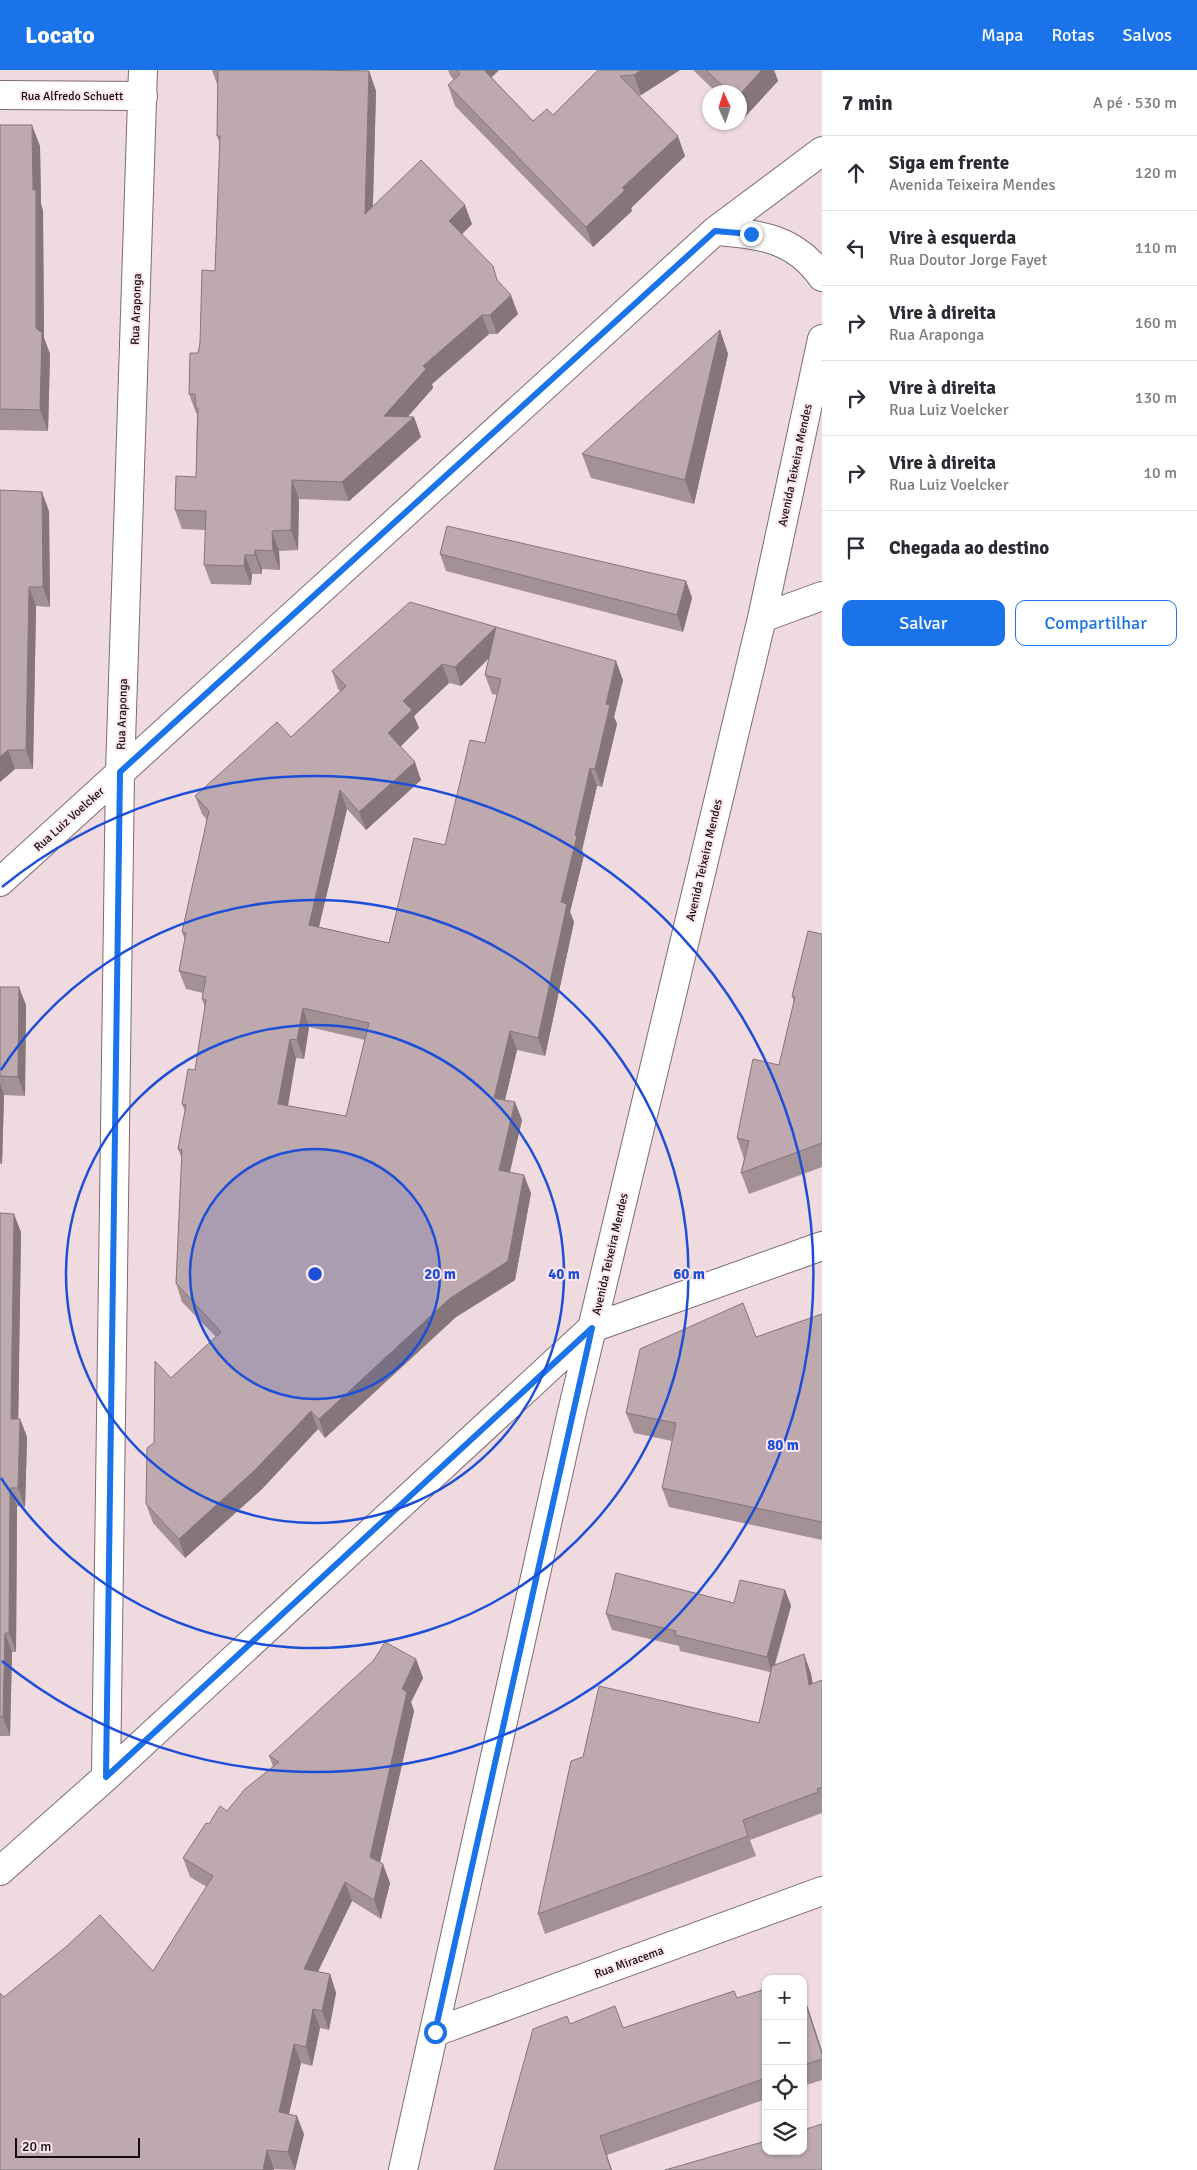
<!DOCTYPE html>
<html lang="pt">
<head>
<meta charset="utf-8">
<style>
  body { margin:0; font-family:Signika,sans-serif; background:#f2f2f3; color:#2b2b33 }
  .controls { position:absolute; right:15px; bottom:15px; display:grid; overflow:hidden; border-radius:10px; box-shadow:0 1px 4px #0004 }
  .controls button { width:45px; height:45px; display:grid; place-items:center; padding:0; border:0; border-bottom:1px solid #e1e1e2; background:#fff; color:#2b2b33; font:25px sans-serif }
  .compass { position:absolute; left:702px; top:15px; width:45px; height:45px; border-radius:50%; background:#fff; box-shadow:0 1px 4px #0004; rotate:357deg }
  .scale { position:absolute; left:15px; bottom:12px; width:125px; box-sizing:border-box; padding-left:5px; border:2px solid #140d0f; border-top:0; font-size:14px; line-height:18px; white-space:nowrap; color:#140d0f; -webkit-text-stroke:4px #fde7ed; paint-order:stroke }
  .stop { position:absolute; width:15px; height:15px; margin:-11px; border:4px solid #1a73e8; border-radius:50%; background:#fff }
  .stop.end { background:#1a73e8; border-color:#fff; box-shadow:0 1px 5px #0008 }
  .list { margin:0; padding:0; list-style:none }
  h2 { display:flex; justify-content:space-between; align-items:center; height:65px; margin:0; padding:0 20px; font-size:21px }
  h2 small { font-size:16px; font-weight:400; color:#7c7c81 }
  .list li { display:grid; grid-template-columns:32px 1fr auto; gap:15px; align-items:center; box-sizing:border-box; height:75px; padding:0 20px; border-top:1px solid #e1e1e2 }
  .list b { display:block; font-size:19px; white-space:nowrap }
  .list p { margin:0; font-size:16px; white-space:nowrap; color:#7c7c81 }
  .list em { font-size:16px; font-style:normal; color:#7c7c81 }
  .actions { display:flex; gap:10px; padding:15px 20px }
  .actions a { flex:1; padding:11px 0; border:1px solid #1a73e8; border-radius:10px; text-align:center; font-size:18px; color:#1a73e8 }
  .actions .main { background:#1a73e8; color:#fff }
  .icon { flex:none; width:28px; height:28px; fill:none; stroke:currentColor; stroke-width:2; stroke-linecap:round; stroke-linejoin:round }
  .map { position:relative; flex:none; width:822px; height:2100px; overflow:hidden }
  header { display:flex; align-items:center; gap:30px; box-sizing:border-box; height:70px; padding:0 25px; background:#1a73e8; color:#fff }
  header strong { font-size:24px }
  nav { display:flex; gap:28px; margin-inline-start:auto; font-size:18px }
  main { display:flex }
  aside { flex:1; background:#fff }
  .map>svg:first-child { display:block }
  .lines { fill:none; stroke-linecap:round; stroke-linejoin:round }
  .minor-casing { stroke:#7d6b70; stroke-width:30 }
  .minor { stroke:#fff; stroke-width:28 }
  .wall { fill:#a39196; fill-rule:evenodd }
  .shaded-wall { fill:#84767a }
  .building { fill:#bda9ae; stroke:#84767a; fill-rule:evenodd }
  .route { stroke:#1a73e8; stroke-width:6 }
  .ring { fill:none; stroke:#1d4ed8; stroke-width:2.5 }
  .labels { text-anchor:middle; stroke-width:4; stroke-linejoin:round; paint-order:stroke }
  .street-label { font-size:12px; fill:#140d0f; stroke:#fde7ed }
  .centre { fill:#1d4ed8; stroke:#fde7ed; stroke-width:2.5 }
  .ring-label { font-size:15px; text-anchor:middle; font-weight:bold; fill:#1d4ed8; stroke:#fde7ed; stroke-width:4; stroke-linejoin:round; paint-order:stroke }
</style>
</head>
<body>
<header>
<strong>Locato</strong>
<nav><a>Mapa</a><a>Rotas</a><a>Salvos</a></nav>
</header>
<main>
<div class="map">
<svg width="822" height="2100" viewBox="0 0 822 2100">
  <rect width="100%" height="100%" fill="#efdadf"/>
  <g class="lines">
    <defs>
      <path id="minor" d="M 0,25 L 143,26
        M 715,161 C 759,164 795,168 822,207
        M 762,548 L 822,526
        M 0,812 L 715,161 L 822,81
        M 106,1707 L 120,702 L 143,0
        M 0,1801 L 106,1707 L 592,1258 L 822,1176
        M 435,1962 L 822,1821
        M 403,2100 L 571,1346 L 762,548 L 822,269"/>
    </defs>
    <use href="#minor" class="minor-casing"/>
    <use href="#minor" class="minor"/>
  </g>
  <path class="wall" d="M 212,0 L 317,0 L 369,1 L 376,21 L 373,136 L 472,154 L 462,164 L 499,212 L 518,244 L 497,264 L 489,264 L 432,314 L 433,318 L 407,347 L 414,347 L 421,367 L 349,431 L 299,429 L 298,480 L 279,481 L 280,500 L 262,499 L 262,504 L 252,504 L 251,515 L 211,514 L 204,495 L 206,460 L 182,459 L 175,440 L 196,407 L 197,343 L 196,343 L 189,324 L 215,201 L 220,74 L 217,66 L 218,17 Z
    M 448,0 L 499,0 L 491,7 L 533,51 L 553,45 L 598,0 L 680,0 L 641,25 L 639,26 L 685,86 L 631,138 L 632,141 L 593,177 L 455,36 L 448,15 L 454,10 L 450,5 Z
    M 693,0 L 774,0 L 778,11 L 743,49 L 740,46 L 740,22 L 716,22 Z
    M 0,55 L 40,76 L 41,134 L 43,141 L 44,268 L 50,284 L 48,361 L 0,360 Z
    M 720,260 L 728,284 L 694,434 L 591,408 L 582,384 Z
    M 0,420 L 49,441 L 50,537 L 36,536 L 33,699 L 15,699 L 0,712 Z
    M 440,484 L 686,511 L 692,528 L 683,562 L 446,501 Z
    M 496,557 L 496,558 L 623,610 L 614,647 L 617,654 L 602,717 L 597,716 L 582,780 L 584,785 L 570,842 L 574,852 L 545,986 L 517,980 L 505,1030 L 522,1050 L 510,1102 L 531,1123 L 515,1210 L 456,1247 L 325,1368 L 318,1359 L 262,1419 L 185,1488 L 153,1453 L 146,1434 L 154,1373 L 171,1308 L 216,1267 L 182,1232 L 176,1213 L 182,1089 L 178,1079 L 185,1041 L 182,1034 L 195,1000 L 205,938 L 202,929 L 203,923 L 186,919 L 179,901 L 185,870 L 182,862 L 207,750 L 202,744 L 195,726 L 291,667 L 340,621 L 338,619 L 332,601 ZM 489,588 L 485,605 L 492,624 L 497,625 L 485,673 L 445,775 L 389,873 L 319,857 L 347,739 L 366,760 L 421,710 L 401,676 L 419,658 L 414,646 L 449,613 L 461,616 ZM 309,957 L 365,970 L 346,1046 L 288,1036 L 296,988 L 304,989 Z
    M 822,864 L 822,1097 L 749,1124 L 741,1103 L 744,1089 L 737,1068 L 779,995 L 794,933 L 792,926 Z
    M 0,917 L 26,935 L 25,1026 L 4,1025 L 2,1094 L 0,1094 Z
    M 0,1143 L 21,1162 L 18,1349 L 20,1349 L 27,1367 L 25,1437 L 17,1436 L 16,1582 L 12,1582 L 10,1666 L 0,1666 Z
    M 822,1244 L 822,1470 L 669,1437 L 662,1418 L 672,1371 L 634,1363 L 626,1343 L 756,1267 Z
    M 785,1520 L 791,1536 L 775,1595 L 804,1584 L 811,1604 L 813,1614 L 822,1610 L 822,1743 L 750,1770 L 756,1786 L 545,1864 L 538,1844 L 759,1653 L 770,1602 L 680,1581 L 679,1576 L 612,1560 L 606,1544 L 734,1533 Z
    M 416,1589 L 423,1608 L 411,1632 L 414,1641 L 380,1792 L 390,1813 L 381,1849 L 352,1831 L 318,1902 L 330,1904 L 336,1923 L 329,1960 L 320,1958 L 312,1996 L 301,1993 L 289,2044 L 304,2064 L 295,2100 L 274,2099 L 274,2100 L 0,2100 L 4,1927 L 153,1901 L 207,1817 L 190,1807 L 183,1788 L 209,1754 L 227,1741 L 273,1696 L 269,1686 Z
    M 766,1919 L 766,2029 L 607,2085 L 494,2100 L 570,1954 L 623,1958 L 737,1928 Z
    M 803,1923 L 822,1981 L 822,2010 L 803,2016 Z"/>
  <path class="shaded-wall" d="M 480,0 L 499,0 L 485,14 Z
    M 641,0 L 680,0 L 641,25 L 634,5 Z
    M 762,0 L 774,0 L 778,11 L 743,49 L 740,40 L 740,24 Z
    M 369,1 L 376,21 L 372,163 L 365,144 Z
    M 32,55 L 40,76 L 41,134 L 43,141 L 44,268 L 50,284 L 48,361 L 40,340 L 36,258 Z
    M 678,66 L 685,86 L 631,138 L 632,141 L 593,177 L 586,157 L 622,118 Z
    M 465,135 L 472,154 L 456,170 L 449,151 Z
    M 511,225 L 518,244 L 497,264 L 490,245 Z
    M 482,245 L 489,264 L 432,314 L 433,318 L 391,366 L 384,346 L 423,296 Z
    M 720,260 L 728,284 L 694,434 L 685,410 Z
    M 414,347 L 421,367 L 349,431 L 342,412 Z
    M 292,410 L 299,429 L 298,480 L 291,460 Z
    M 42,422 L 49,441 L 50,537 L 43,517 Z
    M 272,461 L 279,481 L 280,500 L 273,481 Z
    M 255,480 L 262,499 L 262,504 L 255,485 Z
    M 245,485 L 252,504 L 251,515 L 244,496 Z
    M 686,511 L 692,528 L 683,562 L 677,545 Z
    M 29,517 L 36,536 L 33,699 L 26,680 Z
    M 496,557 L 502,575 L 461,616 L 455,597 Z
    M 616,591 L 623,610 L 614,647 L 617,654 L 602,717 L 595,699 L 606,634 Z
    M 442,594 L 449,613 L 414,646 L 419,658 L 395,682 L 388,663 L 403,631 Z
    M 8,680 L 15,699 L 0,712 L 0,687 Z
    M 415,692 L 421,710 L 366,760 L 359,742 Z
    M 590,698 L 597,716 L 582,780 L 584,785 L 570,842 L 574,852 L 545,986 L 538,968 L 561,832 L 575,765 Z
    M 340,720 L 347,739 L 315,873 L 309,855 Z
    M 19,917 L 26,935 L 25,1026 L 18,1007 Z
    M 303,938 L 309,957 L 304,989 L 297,970 Z
    M 510,961 L 517,980 L 501,1046 L 494,1028 Z
    M 290,969 L 296,988 L 285,1052 L 278,1034 Z
    M 0,1013 L 4,1025 L 2,1094 L 0,1089 Z
    M 515,1032 L 522,1050 L 506,1118 L 499,1100 Z
    M 524,1105 L 531,1123 L 515,1210 L 456,1247 L 325,1368 L 319,1349 Z
    M 14,1144 L 21,1162 L 18,1368 L 11,1349 Z
    M 311,1341 L 318,1359 L 262,1419 L 185,1488 L 179,1469 Z
    M 20,1349 L 27,1367 L 25,1437 L 18,1418 Z
    M 10,1418 L 17,1436 L 16,1582 L 9,1563 Z
    M 785,1520 L 791,1536 L 772,1603 L 767,1587 Z
    M 5,1563 L 12,1582 L 10,1666 L 3,1647 Z
    M 804,1584 L 811,1604 L 816,1635 L 809,1615 Z
    M 416,1589 L 423,1608 L 411,1632 L 414,1641 L 377,1806 L 370,1787 L 402,1619 Z
    M 383,1794 L 390,1813 L 381,1849 L 374,1830 Z
    M 345,1812 L 352,1831 L 310,1917 L 304,1899 Z
    M 330,1904 L 336,1923 L 329,1960 L 322,1941 Z
    M 803,1923 L 822,1981 L 822,1984 L 803,1925 Z
    M 313,1939 L 320,1958 L 312,1996 L 306,1977 Z
    M 294,1974 L 301,1993 L 285,2060 L 279,2042 Z
    M 297,2046 L 304,2064 L 295,2100 L 288,2082 Z
    M 600,2066 L 607,2085 L 612,2100 L 611,2100 Z
    M 267,2080 L 274,2099 L 274,2100 L 263,2100 Z"/>
  <path class="building" d="M 218,0 L 310,0 L 369,1 L 365,144 L 421,90 L 465,135 L 449,151 L 493,196 L 497,210 L 511,225 L 490,245 L 482,245 L 423,296 L 426,299 L 384,346 L 414,347 L 342,412 L 292,410 L 291,460 L 272,461 L 273,481 L 255,480 L 255,485 L 245,485 L 244,496 L 204,495 L 206,441 L 175,440 L 176,406 L 196,407 L 198,338 L 196,338 L 195,324 L 189,324 L 190,283 L 198,283 L 200,273 L 202,200 L 215,201 L 220,66 L 217,66 Z
    M 457,0 L 484,0 L 533,51 L 547,39 L 553,45 L 598,0 L 641,0 L 634,5 L 620,6 L 678,66 L 622,118 L 625,120 L 586,157 L 448,15 L 460,4 Z
    M 706,0 L 762,0 L 740,24 L 740,22 L 729,22 Z
    M 0,55 L 32,55 L 33,120 L 36,120 L 36,258 L 42,263 L 40,340 L 0,339 Z
    M 720,260 L 685,410 L 582,384 Z
    M 0,420 L 42,422 L 43,517 L 29,517 L 26,680 L 8,680 L 0,687 Z
    M 447,456 L 686,511 L 677,545 L 440,484 Z
    M 410,532 L 496,557 L 455,597 L 442,594 L 403,631 L 412,640 L 388,663 L 415,692 L 359,742 L 340,720 L 309,855 L 389,873 L 414,768 L 445,775 L 470,670 L 485,673 L 501,609 L 485,605 L 496,557 L 616,591 L 606,634 L 610,635 L 595,699 L 590,698 L 575,765 L 577,766 L 561,832 L 567,834 L 538,968 L 510,961 L 494,1028 L 515,1032 L 499,1100 L 524,1105 L 508,1191 L 449,1229 L 319,1349 L 311,1341 L 255,1400 L 179,1469 L 146,1434 L 147,1378 L 154,1373 L 155,1291 L 171,1308 L 221,1262 L 176,1213 L 182,1080 L 178,1079 L 186,1035 L 182,1034 L 188,999 L 195,1000 L 206,930 L 202,929 L 206,907 L 179,901 L 186,863 L 182,862 L 209,741 L 195,726 L 277,652 L 291,667 L 346,616 L 332,601 ZM 303,938 L 369,953 L 346,1046 L 278,1034 L 290,969 L 297,970 Z
    M 808,861 L 822,864 L 822,1073 L 741,1103 L 749,1071 L 737,1068 L 753,989 L 779,995 L 795,927 L 792,926 Z
    M 0,917 L 19,917 L 18,1007 L 0,1006 Z
    M 0,1143 L 14,1144 L 11,1349 L 20,1349 L 18,1418 L 10,1418 L 9,1563 L 5,1563 L 3,1647 L 0,1647 Z
    M 743,1233 L 756,1267 L 822,1244 L 822,1452 L 662,1418 L 676,1353 L 626,1343 L 640,1279 Z
    M 616,1503 L 734,1533 L 740,1510 L 785,1520 L 767,1587 L 675,1565 L 676,1561 L 606,1544 Z
    M 385,1572 L 416,1589 L 402,1619 L 407,1622 L 370,1787 L 383,1794 L 374,1830 L 345,1812 L 304,1899 L 330,1904 L 322,1941 L 313,1939 L 306,1977 L 294,1974 L 279,2042 L 297,2046 L 288,2082 L 267,2080 L 263,2100 L 0,2100 L 0,1923 L 4,1927 L 67,1876 L 100,1845 L 153,1901 L 213,1806 L 183,1788 L 206,1753 L 209,1754 L 220,1736 L 227,1741 L 245,1719 L 279,1692 L 269,1686 L 374,1590 Z
    M 804,1584 L 809,1615 L 822,1610 L 822,1717 L 817,1719 L 818,1722 L 743,1750 L 748,1766 L 538,1844 L 571,1691 L 583,1687 L 599,1616 L 759,1653 L 772,1596 Z
    M 766,1919 L 766,2008 L 600,2066 L 611,2100 L 494,2100 L 533,1959 L 567,1946 L 570,1954 L 615,1936 L 623,1958 L 734,1921 L 737,1928 Z
    M 803,1925 L 822,1984 L 822,1989 L 803,1995 Z
    M 822,2054 L 822,2100 L 665,2100 L 766,2071 L 766,2081 L 803,2081 L 803,2060 Z"/>
  <g class="lines">
    <path class="route" d="M 435,1962 L 592,1258 L 106,1707 L 120,702 L 715,161 L 751,164"/>
  </g>
  <circle cx="315" cy="1204" r="125" fill="#1d4ed8" fill-opacity=".12"/>
  <g class="ring">
    <circle cx="315" cy="1204" r="125"/>
    <circle cx="315" cy="1204" r="249"/>
    <path d="M1 1000A374 374 0 1 1 1 1408"/>
    <path d="M2 817A498 498 0 1 1 2 1591"/>
  </g>
  <g class="labels">
    <g class="street-label">
      <text x="72" y="30">Rua Alfredo Schuett</text>
      <text transform="translate(136 239) rotate(-88)" y="4">Rua Araponga</text>
      <text transform="translate(795 395) rotate(-78)" y="4">Avenida Teixeira Mendes</text>
      <text transform="translate(122 644) rotate(-88)" y="4">Rua Araponga</text>
      <text transform="translate(69 749) rotate(-42)" y="4">Rua Luiz Voelcker</text>
      <text transform="translate(704 790) rotate(-77)" y="4">Avenida Teixeira Mendes</text>
      <text transform="translate(610 1184) rotate(-77)" y="4">Avenida Teixeira Mendes</text>
      <text transform="translate(629 1892) rotate(-20)" y="4">Rua Miracema</text>
    </g>
  </g>
  <circle cx="315" cy="1204" r="8" class="centre"/>
  <g class="ring-label">
    <text x="440" y="1209">20 m</text>
    <text x="564" y="1209">40 m</text>
    <text x="689" y="1209">60 m</text>
    <text x="783" y="1380">80 m</text>
  </g>
</svg>
<div class="controls">
<button>+</button>
<button>−</button>
<button><svg class="icon" aria-label="locate" viewBox="0 0 24 24"><circle cx="12" cy="12" r="6"/><path d="M12 2v4M12 18v4M2 12h4M18 12h4"/></svg></button>
<button><svg class="icon" aria-label="layers" viewBox="0 0 24 24"><path d="M12 4l9 5-9 5-9-5zM3 14l9 5 9-5"/></svg></button>
</div>
<svg class="compass" viewBox="-18 -18 36 36"><path d="M0-13l5 13h-10z" fill="#e53935"/><path d="M0 13l5-13h-10z" fill="#7c7c81"/></svg>
<div class="scale">20 m</div>
<div class="stop" style="left:435px;top:1962px"></div>
<div class="stop end" style="left:751px;top:164px"></div>
</div>
<aside>
<h2>7 min<small>A pé · 530 m</small></h2>
<ul class="list">
<li><svg class="icon" aria-label="ahead" viewBox="0 0 24 24"><path d="M12 20V5M6 11l6-6 6 6"/></svg><div><b>Siga em frente</b><p>Avenida Teixeira Mendes</p></div><em>120 m</em></li>
<li><svg class="icon" aria-label="left" viewBox="0 0 24 24"><path d="M17 20v-9H6M10 6l-5 5 5 5"/></svg><div><b>Vire à esquerda</b><p>Rua Doutor Jorge Fayet</p></div><em>110 m</em></li>
<li><svg class="icon" aria-label="right" viewBox="0 0 24 24"><path d="M7 20v-9h11M14 6l5 5-5 5"/></svg><div><b>Vire à direita</b><p>Rua Araponga</p></div><em>160 m</em></li>
<li><svg class="icon" aria-label="right" viewBox="0 0 24 24"><path d="M7 20v-9h11M14 6l5 5-5 5"/></svg><div><b>Vire à direita</b><p>Rua Luiz Voelcker</p></div><em>130 m</em></li>
<li><svg class="icon" aria-label="right" viewBox="0 0 24 24"><path d="M7 20v-9h11M14 6l5 5-5 5"/></svg><div><b>Vire à direita</b><p>Rua Luiz Voelcker</p></div><em>10 m</em></li>
<li><svg class="icon" aria-label="arrive" viewBox="0 0 24 24"><path d="M6 21V4h12l-3 4 3 4H6"/></svg><div><b>Chegada ao destino</b></div></li>
</ul>
<div class="actions"><a class="main">Salvar</a><a>Compartilhar</a></div>
</aside>
</main>
</body>
</html>
